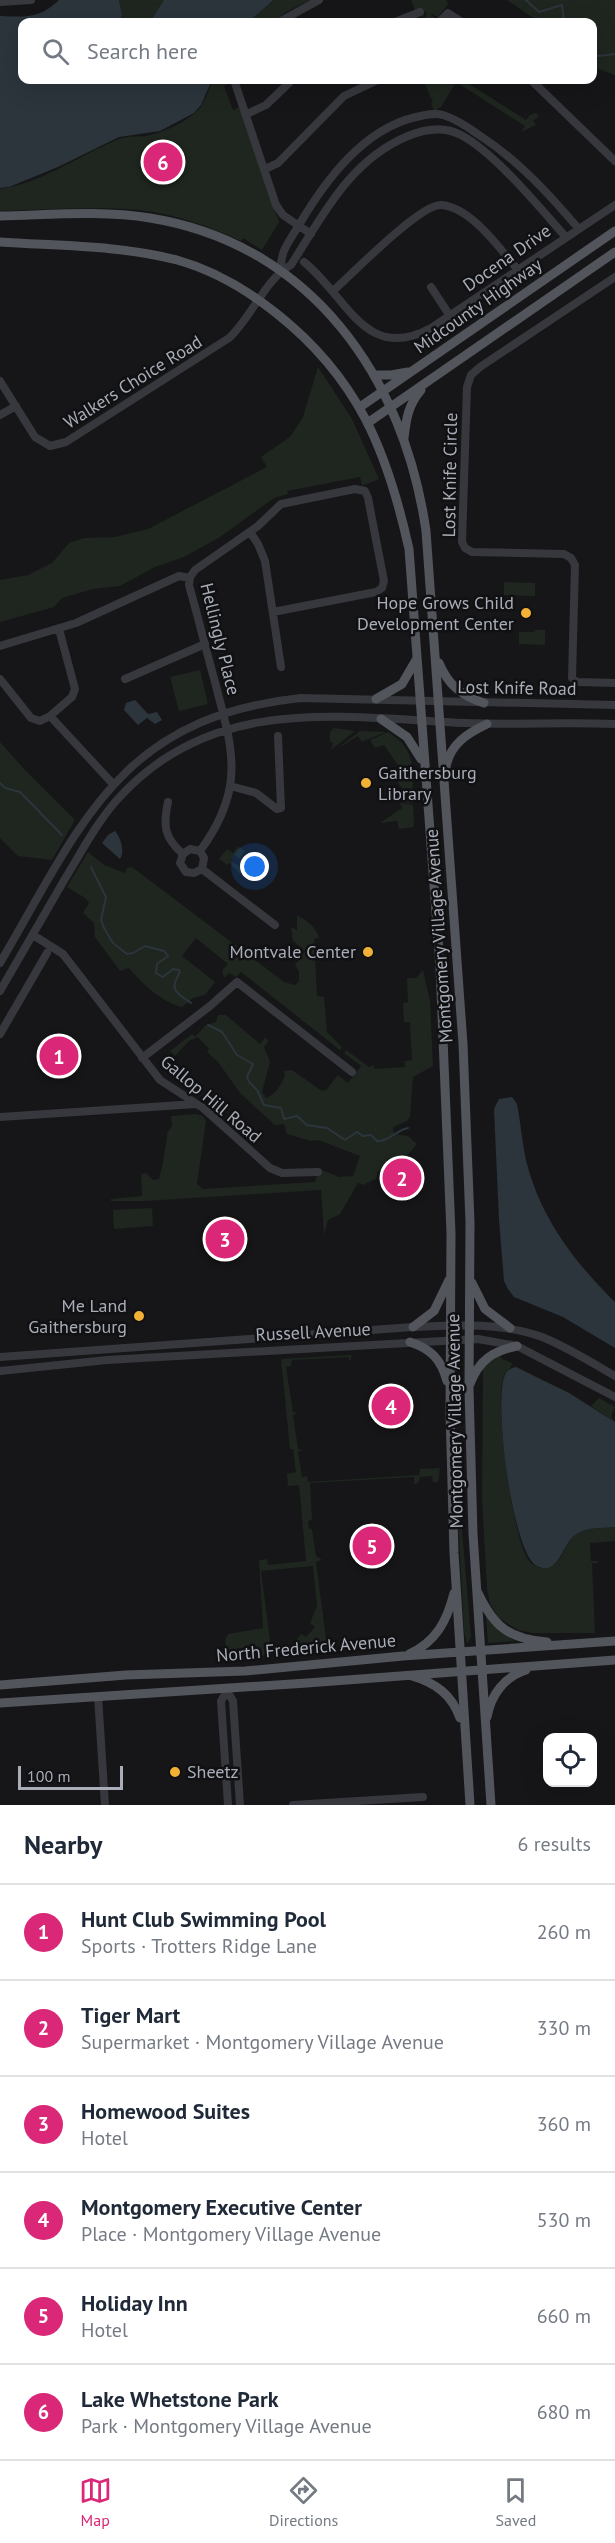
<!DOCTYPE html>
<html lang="en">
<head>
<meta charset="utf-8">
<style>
  body { margin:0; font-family:"PT Sans",sans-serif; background:#f2f2f3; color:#1f2937 }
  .controls { position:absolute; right:18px; bottom:18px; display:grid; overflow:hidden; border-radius:12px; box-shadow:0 6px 24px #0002 }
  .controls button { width:54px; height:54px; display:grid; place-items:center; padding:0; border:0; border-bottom:2px solid #e0e1e3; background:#fff; color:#1f2937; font:30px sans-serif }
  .scale { position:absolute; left:18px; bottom:15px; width:105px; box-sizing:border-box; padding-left:6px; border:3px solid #a8adb8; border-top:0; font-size:16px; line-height:21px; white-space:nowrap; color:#a8adb8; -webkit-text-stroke:4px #111113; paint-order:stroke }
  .you { position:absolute; left:255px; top:867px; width:21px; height:21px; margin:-15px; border:4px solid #fff; border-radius:50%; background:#1a73e8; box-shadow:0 0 0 9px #1a73e833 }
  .badge { display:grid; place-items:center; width:39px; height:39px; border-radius:50%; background:#db2777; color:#fff; font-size:20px; font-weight:700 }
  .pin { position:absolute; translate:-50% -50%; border:3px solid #fff; box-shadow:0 2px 6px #0006 }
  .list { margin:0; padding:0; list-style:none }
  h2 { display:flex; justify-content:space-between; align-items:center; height:78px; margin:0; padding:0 24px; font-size:26px }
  h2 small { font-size:20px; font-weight:400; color:#747a83 }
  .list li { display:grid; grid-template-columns:39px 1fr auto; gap:18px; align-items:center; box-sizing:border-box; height:96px; padding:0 24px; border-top:2px solid #e0e1e3 }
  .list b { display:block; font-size:22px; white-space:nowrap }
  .list p { margin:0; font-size:20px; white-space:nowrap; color:#747a83 }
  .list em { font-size:20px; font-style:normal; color:#747a83 }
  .icon { flex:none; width:33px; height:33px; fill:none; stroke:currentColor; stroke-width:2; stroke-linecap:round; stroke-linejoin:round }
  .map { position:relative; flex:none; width:615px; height:1805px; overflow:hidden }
  .search { position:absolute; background:#fff; box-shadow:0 6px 24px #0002; left:18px; right:18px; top:18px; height:66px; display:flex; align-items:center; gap:15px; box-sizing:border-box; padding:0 21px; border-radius:12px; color:#747a83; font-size:22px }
  .sheet { height:654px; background:#fff }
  nav { display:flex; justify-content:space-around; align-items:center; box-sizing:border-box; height:84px; border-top:2px solid #e0e1e3; background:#fff; font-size:16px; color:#747a83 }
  nav a { display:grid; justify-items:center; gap:3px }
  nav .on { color:#db2777 }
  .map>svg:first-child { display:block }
  .green { fill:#1e261f }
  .water { fill:#2c353c }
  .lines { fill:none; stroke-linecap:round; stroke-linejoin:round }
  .stream { stroke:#2c353c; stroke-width:2 }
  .minor { stroke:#37383d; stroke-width:8 }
  .major { stroke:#53555c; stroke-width:9 }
  .poi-dot { fill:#f2b134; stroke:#111113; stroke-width:2 }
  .labels { text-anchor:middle; stroke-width:5; stroke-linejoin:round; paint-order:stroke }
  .street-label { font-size:18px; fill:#a8adb8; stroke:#111113 }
  .poi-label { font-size:18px; fill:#a8adb8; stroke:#111113; text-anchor:end }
</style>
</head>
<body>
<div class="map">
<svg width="615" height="1805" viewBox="0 0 615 1805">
  <rect width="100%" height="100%" fill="#161618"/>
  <path class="green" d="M 119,0 L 164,0 L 150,22 L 120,22 L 122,15 Z
    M 275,0 L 310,0 L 286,12 L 272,22 L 248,22 Z
    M 411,0 L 446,0 L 448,4 L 438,17 L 429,13 L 436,19 L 434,22 L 423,22 L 427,12 L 425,11 L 421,22 L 419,22 L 422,17 L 419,9 L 415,10 Z
    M 507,0 L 615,0 L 615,75 L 593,67 L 592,22 L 539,22 Z
    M 213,80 L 230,80 L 230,83 L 224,86 L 233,110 L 240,107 L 279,222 L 262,250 L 243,238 L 241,241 C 209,226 175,214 139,210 C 93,206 46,210 0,211 L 0,189 C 42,183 80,155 119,139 C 127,136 137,137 146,136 C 162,133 184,123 196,112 C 205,104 208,90 213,80 Z
    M 423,80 L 463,80 L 526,120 L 530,115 L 536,113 L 539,116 L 533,121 L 536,125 L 521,132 L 525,126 L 456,82 L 441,107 L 434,111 L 431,103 L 433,102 Z
    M 318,367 L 352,419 L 379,479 L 362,486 L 360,477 L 287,491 L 288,494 L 274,498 L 220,537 L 184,557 L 155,567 L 120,586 L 93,589 L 62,598 L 54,607 L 0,622 L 0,580 L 28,575 L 52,563 L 69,543 L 84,538 L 115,537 L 148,529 L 267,467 L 261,457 L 290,437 L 303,417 Z
    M 504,582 L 535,583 L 535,596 L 504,595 Z
    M 535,630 L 545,630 L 545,645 L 519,644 L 519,632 L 534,632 Z
    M 200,670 L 208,704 L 179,711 L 170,677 Z
    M 334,728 L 355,731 L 331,750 L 333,742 L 330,742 L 330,732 Z
    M 360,731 L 386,732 L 362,742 L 358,736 L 342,746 L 342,745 Z
    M 388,732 C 420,751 411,773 413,803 L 403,803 L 398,798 L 405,793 L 394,777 L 402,771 L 384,745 L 375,748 L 370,740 Z
    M 0,742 L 25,770 L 75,820 L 52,860 L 18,856 L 0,838 Z
    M 400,803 L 413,805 L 414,827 L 399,829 L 397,821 L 380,823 L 402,808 Z
    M 238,846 L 245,851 L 239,859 L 235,855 L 231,861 L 244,869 L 240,874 L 230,863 L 227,865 L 219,859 L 227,849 L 233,853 Z
    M 88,852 L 104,865 L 125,873 L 127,868 L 132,867 L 284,982 L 295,985 L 299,981 L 299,972 L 295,965 L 305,951 L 293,941 L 291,927 L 297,930 L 297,915 C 307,921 315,925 319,938 L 314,939 L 317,996 L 324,997 L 327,1032 L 342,1047 L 340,1050 L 241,972 L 236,977 L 229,973 L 224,978 L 222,971 L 228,964 L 196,938 L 182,956 L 215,982 L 205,995 L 193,998 L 182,1007 C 162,1002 142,984 129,968 L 120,971 L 95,937 L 94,923 L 83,913 L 89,903 L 85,898 L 67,887 Z
    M 423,970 L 430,1001 L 433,1066 L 413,1077 L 410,1117 L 407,1121 L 393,1127 L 394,1134 L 408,1136 L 417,1144 L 404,1159 L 404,1163 L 394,1164 L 394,1170 L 378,1171 L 376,1179 L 363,1185 L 358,1183 L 340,1214 L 328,1220 L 324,1235 L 321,1190 L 145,1201 L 111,1201 L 111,1199 L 142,1196 L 141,1174 L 146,1173 L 153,1180 L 159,1179 C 161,1174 168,1137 167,1133 L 172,1126 L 171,1116 L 196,1114 L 203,1116 L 206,1121 L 197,1184 L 203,1189 L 315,1182 L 319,1169 L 339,1177 L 353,1176 L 360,1156 L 318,1140 L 311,1141 L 287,1134 L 284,1124 L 275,1125 L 240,1093 L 218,1062 L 207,1052 L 209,1049 L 198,1037 L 189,1041 L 175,1056 L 170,1051 L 192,1034 L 195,1037 L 205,1026 L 216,1022 L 218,1015 L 226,1015 L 260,1044 L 266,1037 L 268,1042 L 264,1047 L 270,1062 L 262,1092 L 266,1098 C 276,1094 281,1085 285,1076 L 284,1071 L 292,1070 L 322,1091 L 326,1090 L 338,1075 L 348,1083 L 361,1066 L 344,1053 L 346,1050 L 369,1067 L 374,1065 L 374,1069 L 405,1067 L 405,1061 L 412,1060 L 410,1022 L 404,1022 L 403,1003 L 408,1002 L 407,978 L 416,978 Z
    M 152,1208 L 153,1226 L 114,1229 L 113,1210 Z
    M 352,1355 L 350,1362 L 348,1357 L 292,1360 L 291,1366 L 286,1367 L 293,1412 L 298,1413 L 293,1415 L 298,1449 L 303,1450 L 298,1452 L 302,1477 L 307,1476 L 308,1482 L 419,1475 L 420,1469 L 440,1468 L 438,1482 L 433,1482 L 432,1476 L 420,1477 L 418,1483 L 414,1484 L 414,1477 L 310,1483 L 312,1520 L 308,1521 L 309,1528 L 312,1529 L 316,1556 L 322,1560 L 316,1562 L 327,1646 L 333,1646 L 334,1651 L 285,1654 L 301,1634 L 306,1637 L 315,1627 L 310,1623 L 317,1606 L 313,1566 L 261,1571 L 272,1655 L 228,1658 L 225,1640 L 228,1634 L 263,1628 L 259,1560 L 267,1559 L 268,1565 L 306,1561 L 299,1485 L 288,1486 L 287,1474 L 296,1472 L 293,1449 L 290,1449 L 281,1359 Z
    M 500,1355 L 502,1359 L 512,1363 C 511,1370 508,1368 505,1374 C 501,1381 501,1392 501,1401 C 500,1428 513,1543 530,1562 C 534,1566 541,1569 546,1568 C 564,1565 563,1544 575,1535 C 587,1526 601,1529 615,1527 L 615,1541 L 590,1543 L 591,1561 L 598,1561 L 598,1563 L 592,1563 L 595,1633 L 533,1633 L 518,1630 L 499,1618 L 490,1604 L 487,1589 L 482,1497 L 483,1369 L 489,1361 Z
    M 599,1398 L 615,1407 L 611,1416 L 615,1422 L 591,1406 Z
    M 459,1494 L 471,1637 L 467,1644 L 464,1631 L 457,1495 Z
    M 486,1616 L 499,1631 L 515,1641 L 488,1643 Z"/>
  <path class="water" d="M 59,0 L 119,0 L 122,15 L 120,22 L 22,22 L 22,80 L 212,80 L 201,105 L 194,113 L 160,131 L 119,137 L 58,167 L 9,187 L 0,188 L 0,16 C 26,17 39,19 59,0 Z
    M 164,0 L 274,0 L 248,22 L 150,22 Z
    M 135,700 L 148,714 L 157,712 L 162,720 L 155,724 L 147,718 L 138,725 L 124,710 L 126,703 Z
    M 115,831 C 121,838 125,852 120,859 L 102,843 L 108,835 Z
    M 60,1044 L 64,1047 L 63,1054 L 67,1059 L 64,1063 L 54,1066 L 49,1064 L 49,1059 L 55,1054 L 52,1050 L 54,1046 Z
    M 512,1097 L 517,1104 C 521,1124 522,1144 527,1164 C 541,1218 575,1263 615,1302 L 615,1348 L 563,1317 L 514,1297 L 508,1289 L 504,1281 L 499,1220 L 494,1109 L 499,1099 Z
    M 516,1367 L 569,1393 L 615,1422 L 615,1527 C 601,1529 587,1526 575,1535 C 562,1544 559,1577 537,1566 C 512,1554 493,1399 505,1375 C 507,1370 511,1368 516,1367 Z"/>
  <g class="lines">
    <path class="stream" d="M 526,0 L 539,12 L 562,5 L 564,22
      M 592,54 L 599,56 L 615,54
      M 0,783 L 5,788 L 20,792 L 62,835
      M 91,867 L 106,897 L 101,920 L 104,928 L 113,943 L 127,954 L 133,953 L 145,946 L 164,951 L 168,956 L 157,964 L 156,973 L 163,977 L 173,969 L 179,970 L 180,972 C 169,990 175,992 191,1003
      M 208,1025 L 222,1032 L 237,1055 L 253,1064 L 247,1077 L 249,1082 L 257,1090 L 264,1105 L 281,1108 L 284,1119 L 297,1116 L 307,1125 L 327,1128 L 345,1140 L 357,1132 L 363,1136 L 371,1135 L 377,1141 C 388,1142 397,1130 408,1128"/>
    <path class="minor" d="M 0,2 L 31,0
      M 279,22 L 319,0
      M 395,22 L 420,12
      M 439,22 L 448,13 L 462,22
      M 234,80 L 276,205 L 283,215 L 311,234
      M 531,80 L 615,161
      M 247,114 L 266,105 L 292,80
      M 265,169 L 278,163 L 344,96 L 378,80
      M 304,262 C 347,296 365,364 431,328 L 615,205
      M 281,270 C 280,251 289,242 299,225 C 325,181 363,129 416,117 C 425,115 435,112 443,115 C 456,119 468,127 479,135 C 518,160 548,193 578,228
      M 615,277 L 480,367 L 471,375 L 467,387 L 462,542 L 465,548 L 472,552 L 564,554 L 571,558 L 575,565 L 572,678 L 577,682 L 615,683
      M 431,287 L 450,316
      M 333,291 C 352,274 420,204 441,205 C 471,207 500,249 518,270
      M 0,381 L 35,437 L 50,446 L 66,442 L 229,338 C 251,318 266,278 291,265 C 323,215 350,160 408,136 C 425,129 444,126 461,135 C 495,153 539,207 565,236
      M 0,415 L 16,406
      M 250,532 L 258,544 L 265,561 L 281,667
      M 0,646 L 76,623 L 179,576 L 190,578
      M 0,679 L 31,718 L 40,721 L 50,716 L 113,784
      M 125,679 L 205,644
      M 50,716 L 72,697 L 75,689 L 59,629
      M 230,786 L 256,793 L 277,809 L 281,808 L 278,736
      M 168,802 C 163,825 164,838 183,854
      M 200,851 C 214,832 226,810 230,786 C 236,751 223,715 215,682 C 206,650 198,617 189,585 L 190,577 L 195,570 L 258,526 L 281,504 L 355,489 L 365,491 L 368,498 L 384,581 L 382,588 L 376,592 L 273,612
      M 183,854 L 190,849 L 200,851 L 204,858 L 202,869
      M 183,854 L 180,863 L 186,872 L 194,873 L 202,869
      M 202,869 L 275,925
      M 33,935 L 63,954 L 160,1080 L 203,1108 L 270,1168 L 282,1173 L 318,1172
      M 0,963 C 82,823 120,717 301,698 L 615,705
      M 0,991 C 22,953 44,915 66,877 C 82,851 96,824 116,801 C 211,694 337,717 465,723 C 515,725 565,722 615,724
      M 0,1034 L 47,953
      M 142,1058 L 210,1006 L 237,982 L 352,1072
      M 0,1117 L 196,1104
      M 0,1357 L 413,1327 C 456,1325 501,1322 542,1337 C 567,1347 591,1362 615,1376
      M 0,1371 L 107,1360 L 478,1339 L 517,1346 L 615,1397
      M 98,1696 L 105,1805
      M 228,1805 L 221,1701 L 227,1691 L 233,1701 L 240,1805
      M 293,1805 L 423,1797"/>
    <path class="major" d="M 0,216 C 49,215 101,210 150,218 C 311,244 404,377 426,531 L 463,1044 L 470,1222 L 469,1389 L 473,1534 L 491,1805
      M 0,242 C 59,246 119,245 177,260 C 213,270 247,290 276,313 C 358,378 387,450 409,549 L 440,966 L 451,1233 L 450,1412 L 454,1553 L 470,1805
      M 375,375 L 391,375 L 408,372
      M 360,407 L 615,231
      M 369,422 L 615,252
      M 404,438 C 406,420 408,405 421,390
      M 439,663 C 448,685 462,696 484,703
      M 376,699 L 402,684 L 416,660
      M 381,719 L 407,737 L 421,759
      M 446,767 C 450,744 468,733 487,724
      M 472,1283 L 485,1309 L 510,1328
      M 413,1327 L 434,1311 L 449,1280
      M 410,1342 C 431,1349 441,1359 447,1381
      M 470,1384 C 479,1360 493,1351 517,1346
      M 478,1593 C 494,1627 509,1639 547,1642
      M 409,1654 C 436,1642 447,1621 454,1593
      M 412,1676 C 436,1683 452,1695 460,1718
      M 0,1685 L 126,1675 L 245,1671 L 403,1656 L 615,1641
      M 0,1703 L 307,1683 L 615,1660
      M 487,1717 C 491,1695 504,1677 526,1670"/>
  </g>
  <g class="poi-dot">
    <circle cx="526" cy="613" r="6"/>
    <circle cx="366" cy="783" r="6"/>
    <circle cx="368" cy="952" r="6"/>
    <circle cx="139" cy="1316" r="6"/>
    <circle cx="175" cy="1772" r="6"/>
  </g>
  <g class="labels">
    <g class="street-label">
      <text transform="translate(507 258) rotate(-35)" y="6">Docena Drive</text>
      <text transform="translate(478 306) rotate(-35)" y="6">Midcounty Highway</text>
      <text transform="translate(133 382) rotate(-32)" y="6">Walkers Choice Road</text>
      <text transform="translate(450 475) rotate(-89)" y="6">Lost Knife Circle</text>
      <text transform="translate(220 639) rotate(76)" y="6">Hellingly Place</text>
      <text transform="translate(517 688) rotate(1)" y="6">Lost Knife Road</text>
      <text transform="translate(439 936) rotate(-94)" y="6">Montgomery Village Avenue</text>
      <text transform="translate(211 1099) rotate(40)" y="6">Gallop Hill Road</text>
      <text transform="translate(313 1332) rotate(-3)" y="6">Russell Avenue</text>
      <text transform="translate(455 1421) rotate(-91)" y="6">Montgomery Village Avenue</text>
      <text transform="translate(306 1648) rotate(-5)" y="6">North Frederick Avenue</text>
    </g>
    <g class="poi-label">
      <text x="514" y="609">Hope Grows Child<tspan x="514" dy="21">Development Center</tspan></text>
      <text x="378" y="779" text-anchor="start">Gaithersburg<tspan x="378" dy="21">Library</tspan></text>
      <text x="356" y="958">Montvale Center</text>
      <text x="127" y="1312">Me Land<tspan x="127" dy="21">Gaithersburg</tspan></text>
      <text x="187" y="1778" text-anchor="start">Sheetz</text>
    </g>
  </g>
</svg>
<div class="controls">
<button><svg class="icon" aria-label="locate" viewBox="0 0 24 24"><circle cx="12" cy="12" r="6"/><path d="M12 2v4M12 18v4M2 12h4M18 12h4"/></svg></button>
</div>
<div class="scale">100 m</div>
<div class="you"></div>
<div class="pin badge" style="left:59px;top:1056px">1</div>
<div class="pin badge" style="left:402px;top:1178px">2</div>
<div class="pin badge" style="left:225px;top:1239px">3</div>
<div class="pin badge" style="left:391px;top:1406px">4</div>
<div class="pin badge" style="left:372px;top:1546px">5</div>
<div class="pin badge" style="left:163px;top:162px">6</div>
<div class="search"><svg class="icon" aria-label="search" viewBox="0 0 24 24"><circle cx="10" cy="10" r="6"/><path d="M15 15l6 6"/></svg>Search here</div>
</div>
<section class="sheet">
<h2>Nearby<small>6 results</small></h2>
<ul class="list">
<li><span class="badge">1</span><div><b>Hunt Club Swimming Pool</b><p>Sports · Trotters Ridge Lane</p></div><em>260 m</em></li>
<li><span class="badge">2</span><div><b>Tiger Mart</b><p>Supermarket · Montgomery Village Avenue</p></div><em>330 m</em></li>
<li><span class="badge">3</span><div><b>Homewood Suites</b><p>Hotel</p></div><em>360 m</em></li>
<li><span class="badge">4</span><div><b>Montgomery Executive Center</b><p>Place · Montgomery Village Avenue</p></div><em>530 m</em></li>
<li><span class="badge">5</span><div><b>Holiday Inn</b><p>Hotel</p></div><em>660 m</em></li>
<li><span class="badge">6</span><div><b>Lake Whetstone Park</b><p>Park · Montgomery Village Avenue</p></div><em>680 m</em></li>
</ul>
</section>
<nav>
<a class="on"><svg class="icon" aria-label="map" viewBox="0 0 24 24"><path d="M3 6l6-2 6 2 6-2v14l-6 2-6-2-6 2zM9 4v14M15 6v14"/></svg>Map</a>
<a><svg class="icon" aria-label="directions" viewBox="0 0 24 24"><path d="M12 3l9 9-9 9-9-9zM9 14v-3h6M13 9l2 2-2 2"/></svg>Directions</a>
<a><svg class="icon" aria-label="saved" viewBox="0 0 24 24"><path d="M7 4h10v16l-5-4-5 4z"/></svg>Saved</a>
</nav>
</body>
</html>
